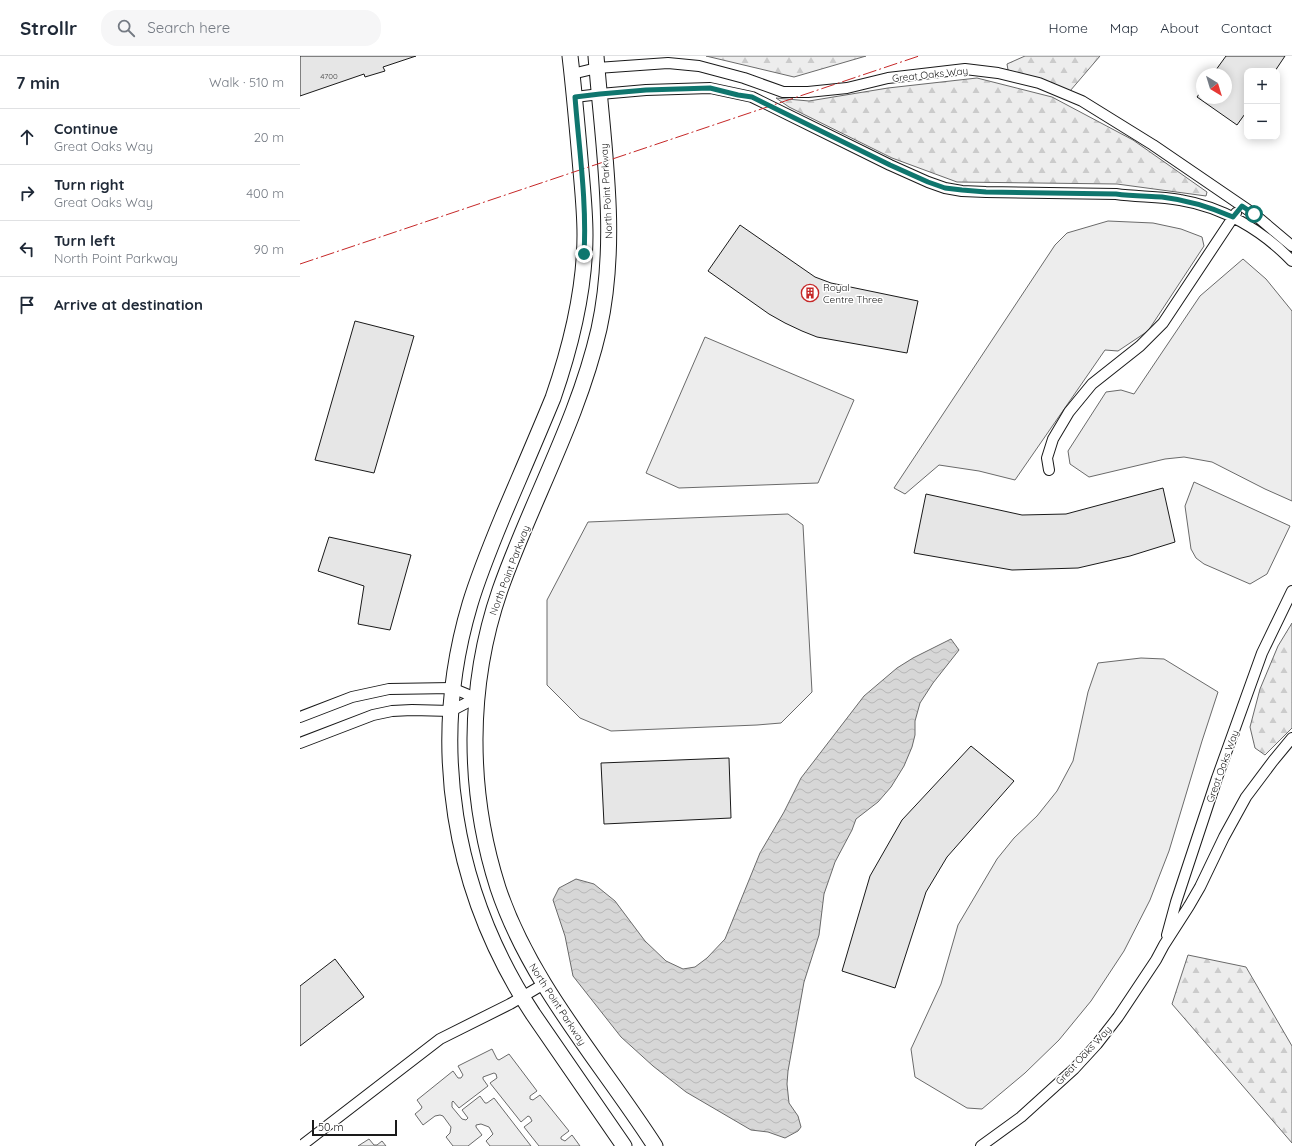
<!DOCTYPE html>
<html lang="en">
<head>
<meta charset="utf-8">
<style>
  body { margin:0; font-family:Quicksand,sans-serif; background:#f6f6f7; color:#1f2937 }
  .controls { position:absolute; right:12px; top:12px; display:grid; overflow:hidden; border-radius:8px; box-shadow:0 2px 10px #0003 }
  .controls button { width:36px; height:36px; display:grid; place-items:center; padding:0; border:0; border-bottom:1px solid #e0e1e3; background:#fff; color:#1f2937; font:20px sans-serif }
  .compass { position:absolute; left:896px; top:12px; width:36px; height:36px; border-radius:50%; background:#fff; box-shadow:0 2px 10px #0003; rotate:142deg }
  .scale { position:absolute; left:12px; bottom:10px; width:85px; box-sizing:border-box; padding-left:4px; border:2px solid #1a1a1a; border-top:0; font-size:11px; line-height:14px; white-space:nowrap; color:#1a1a1a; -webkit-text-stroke:3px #fff; paint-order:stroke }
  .stop { position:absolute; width:12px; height:12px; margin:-9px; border:3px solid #0f766e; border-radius:50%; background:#fff }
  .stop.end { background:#0f766e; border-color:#fff; box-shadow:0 1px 4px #0008 }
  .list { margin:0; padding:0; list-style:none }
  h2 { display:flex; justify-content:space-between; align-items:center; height:52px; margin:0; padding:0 16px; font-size:17px }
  h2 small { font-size:13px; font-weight:400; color:#747a83 }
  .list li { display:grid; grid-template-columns:26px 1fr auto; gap:12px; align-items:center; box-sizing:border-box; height:56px; padding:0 16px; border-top:1px solid #e0e1e3 }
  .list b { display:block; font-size:15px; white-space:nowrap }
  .list p { margin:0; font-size:13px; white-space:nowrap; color:#747a83 }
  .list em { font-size:13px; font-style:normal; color:#747a83 }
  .icon { flex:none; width:22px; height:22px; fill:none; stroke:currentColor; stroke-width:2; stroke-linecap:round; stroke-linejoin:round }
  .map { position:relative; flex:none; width:992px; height:1090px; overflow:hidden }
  header { display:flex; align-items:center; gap:24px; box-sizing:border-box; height:56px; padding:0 20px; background:#fff; border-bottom:1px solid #e0e1e3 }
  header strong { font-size:19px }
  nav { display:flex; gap:22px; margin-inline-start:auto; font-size:14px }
  .search { width:280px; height:36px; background:#f6f6f7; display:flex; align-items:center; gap:10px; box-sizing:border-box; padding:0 14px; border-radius:16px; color:#747a83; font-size:15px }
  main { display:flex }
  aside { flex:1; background:#fff }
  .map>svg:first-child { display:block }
  .forest { fill:url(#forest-firs); stroke:#6a6a6a }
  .built { fill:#ededed; stroke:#6a6a6a }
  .water { fill:url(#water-waves); stroke:#6a6a6a }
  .building { fill:#e6e6e6; stroke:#1a1a1a }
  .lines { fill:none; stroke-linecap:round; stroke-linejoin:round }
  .street-casing { stroke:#1a1a1a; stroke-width:12 }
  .secondary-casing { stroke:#1a1a1a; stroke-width:17 }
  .street { stroke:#fff; stroke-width:10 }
  .secondary { stroke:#fff; stroke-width:15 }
  .power { stroke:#c62828; stroke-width:1; stroke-dasharray:14 3 2 3; stroke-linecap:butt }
  .route { stroke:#0f766e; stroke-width:5 }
  .labels { text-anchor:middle; stroke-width:3; stroke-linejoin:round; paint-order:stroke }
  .number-label { font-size:8px; fill:#4d4d4d }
  .street-label { font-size:10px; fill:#1a1a1a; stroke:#fff }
  .poi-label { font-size:10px; fill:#1a1a1a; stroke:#fff; text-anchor:start }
</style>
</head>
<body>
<header>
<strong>Strollr</strong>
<div class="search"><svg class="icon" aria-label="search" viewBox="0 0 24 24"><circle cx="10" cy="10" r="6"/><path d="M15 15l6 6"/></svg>Search here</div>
<nav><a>Home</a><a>Map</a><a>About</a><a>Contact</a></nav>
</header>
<main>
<aside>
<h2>7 min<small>Walk · 510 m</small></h2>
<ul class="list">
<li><svg class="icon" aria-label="ahead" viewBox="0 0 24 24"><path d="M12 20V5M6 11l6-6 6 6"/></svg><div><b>Continue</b><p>Great Oaks Way</p></div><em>20 m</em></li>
<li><svg class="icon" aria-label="right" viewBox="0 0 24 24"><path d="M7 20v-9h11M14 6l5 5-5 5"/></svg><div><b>Turn right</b><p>Great Oaks Way</p></div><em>400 m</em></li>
<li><svg class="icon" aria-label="left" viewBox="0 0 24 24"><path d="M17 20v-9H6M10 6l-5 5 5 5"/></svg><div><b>Turn left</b><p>North Point Parkway</p></div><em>90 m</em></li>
<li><svg class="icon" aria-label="arrive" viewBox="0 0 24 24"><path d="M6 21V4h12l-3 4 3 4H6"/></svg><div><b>Arrive at destination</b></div></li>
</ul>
</aside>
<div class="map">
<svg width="992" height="1090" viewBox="0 0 992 1090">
  <defs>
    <pattern id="forest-firs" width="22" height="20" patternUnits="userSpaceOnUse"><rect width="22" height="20" fill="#ededed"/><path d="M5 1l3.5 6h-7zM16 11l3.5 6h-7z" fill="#cbcbcb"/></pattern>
    <pattern id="water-waves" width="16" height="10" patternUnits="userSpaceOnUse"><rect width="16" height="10" fill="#d7d7d7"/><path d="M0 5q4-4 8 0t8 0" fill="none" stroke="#b8b8b8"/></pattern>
  </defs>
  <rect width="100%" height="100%" fill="#fff"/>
  <path class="forest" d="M 406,0 L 566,0 L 494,21 Z
    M 725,0 L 800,0 L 770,35 L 708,14 L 707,8 Z
    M 677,22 L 752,41 L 833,84 L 907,136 L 906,140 L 817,128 L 657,126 L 592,102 L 489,51 L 476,42 L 509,45 L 588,32 Z
    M 992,567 L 992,672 L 965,699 L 955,692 L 950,671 L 960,633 L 978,590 Z
    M 888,899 L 946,911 L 992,990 L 992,1087 L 872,948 Z"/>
  <path class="built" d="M 808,165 L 853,167 L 881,173 L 902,181 L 904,190 L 848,275 L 818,295 L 805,294 L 715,424 L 679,415 L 639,409 L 605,438 L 594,432 L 755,189 L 767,177 Z
    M 943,203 L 966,223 L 992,255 L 992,445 L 965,433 L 912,406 L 884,401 L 865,403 L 789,421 L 770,408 L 768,395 L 806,336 L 821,334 L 834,338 L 900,240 Z
    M 405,281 L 554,344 L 518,427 L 379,432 L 346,417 Z
    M 894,426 L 990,470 L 967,518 L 950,528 L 904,508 L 896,502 L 891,493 L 885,450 Z
    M 488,458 L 503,469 L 512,636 L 481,667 L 457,669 L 311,675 L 280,662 L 247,629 L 247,544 L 288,466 Z
    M 841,602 L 864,603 L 918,636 L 902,685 L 869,795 L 850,844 L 824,895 L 791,945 L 759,984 L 725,1017 L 682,1053 L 667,1052 L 615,1021 L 611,993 L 641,928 L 658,869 L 697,803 L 714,782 L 737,760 L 757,735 L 773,705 L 788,636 L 798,607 Z
    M 192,993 L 197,1003 L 199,1004 L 209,998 L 237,1035 L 230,1040 L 230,1043 L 233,1044 L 240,1039 L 269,1075 L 261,1081 L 261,1083 L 265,1085 L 272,1079 L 280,1090 L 239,1090 L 224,1071 L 232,1065 L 230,1061 L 228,1060 L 221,1066 L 190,1027 L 197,1022 L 196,1018 L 194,1017 L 183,1021 L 183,1023 L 188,1030 L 159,1052 L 153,1045 L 152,1046 L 152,1051 L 162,1063 L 166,1064 L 168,1062 L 162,1054 L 180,1040 L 185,1047 L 187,1047 L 194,1042 L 231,1090 L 190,1090 L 186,1085 L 193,1078 L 189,1071 L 181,1068 L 176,1069 L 176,1071 L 182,1079 L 168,1090 L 153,1090 L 146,1081 L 150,1077 L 151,1071 L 143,1060 L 140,1059 L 135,1060 L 123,1069 L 115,1058 L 121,1053 L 122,1051 L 117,1044 L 153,1015 L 158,1022 L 161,1022 L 163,1019 L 158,1010 Z
    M 69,1083 L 74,1089 L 77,1089 L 82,1085 L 86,1090 L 58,1090 Z"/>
  <path class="water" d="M 651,583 L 659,594 L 633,627 L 620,647 L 615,665 L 615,679 L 612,691 L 604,710 L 591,731 L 578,746 L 556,763 L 552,774 L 535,806 L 524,838 L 519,879 L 504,926 L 488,1015 L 487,1028 L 489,1047 L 498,1060 L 501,1071 L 498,1075 L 485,1082 L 468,1076 L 451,1074 L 386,1036 L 353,1010 L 321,981 L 273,920 L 265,880 L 253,844 L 259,832 L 276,823 L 294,828 L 315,845 L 345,885 L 366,905 L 383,913 L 395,911 L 407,902 L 425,883 L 460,797 L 484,756 L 501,722 L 564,640 L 597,612 L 613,602 Z"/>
  <path class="building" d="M 0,0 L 116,0 L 83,11 L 85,15 L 65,21 L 64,18 L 0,40 Z
    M 926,0 L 985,0 L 975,15 L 947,15 L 947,55 L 937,69 L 897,41 L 902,34 L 902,42 L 926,42 L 926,18 L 913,18 Z
    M 440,169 L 515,221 L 531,227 L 618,245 L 607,297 L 517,281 L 502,275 L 485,267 L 469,258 L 408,215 Z
    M 55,265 L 114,280 L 74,417 L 15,404 Z
    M 863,432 L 875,486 L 830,500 L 778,512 L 712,514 L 614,497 L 626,438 L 722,459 L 766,458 Z
    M 29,481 L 111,499 L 90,574 L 58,568 L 64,530 L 18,515 Z
    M 671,690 L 714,725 L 647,801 L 626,836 L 595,932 L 542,915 L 570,820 L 602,764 Z
    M 429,702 L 431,762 L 304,768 L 301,707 Z
    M 35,903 L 64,941 L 0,990 L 0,930 Z"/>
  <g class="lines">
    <defs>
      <path id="street" d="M 272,18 L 297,12 L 368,7 L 399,10 L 444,22 L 483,36 L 508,36 L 547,32 L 588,22 L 665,13 L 698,17 L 739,27 L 782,45 L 853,89 L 954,158 L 992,190
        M 275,41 L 300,38 L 346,34 L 410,32 L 452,41 L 590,109 L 628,126 L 645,132 L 662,135 L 686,136 L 816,138 C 837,141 859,140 880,144 C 923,151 962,174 992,205
        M 749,414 L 747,402 L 753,383 L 769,356 L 792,328 L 840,290 L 863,267 L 936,157
        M 0,661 L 52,641 L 89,633 L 152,632 L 176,642
        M 0,687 L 73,659 L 92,655 L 112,654 L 151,655 L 176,642
        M 867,879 L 876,846 L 917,722 L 962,597 L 992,535
        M 1,1090 L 140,983 L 210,948 L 244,928
        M 681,1090 L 721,1061 L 774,1013 L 797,988 L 818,961 L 856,904 L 864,889 L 889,850 L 900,831 L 924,781 L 946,741 L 973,705 L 992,682"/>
      <path id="secondary" d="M 270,0 C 274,34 277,68 280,103 C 282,128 285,153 285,179 C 285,234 271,290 253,342 C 237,381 220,420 203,460 C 191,489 179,518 170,548 C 128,689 153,836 233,958 L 324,1090
        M 296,0 C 303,91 319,182 299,273 C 278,364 231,446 200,534 C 167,630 167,735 198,832 C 230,928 301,1006 355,1090"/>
    </defs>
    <use href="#street" class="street-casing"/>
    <use href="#secondary" class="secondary-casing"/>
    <use href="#street" class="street"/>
    <use href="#secondary" class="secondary"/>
    <path class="power" d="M 0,208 L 619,0"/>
  </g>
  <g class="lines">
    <path class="route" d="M 284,198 C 287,146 279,93 275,41 L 300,38 L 346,34 L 410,32 L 438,39 L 452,41 L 590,109 L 628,126 L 645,132 L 662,134 L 686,136 L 816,138 C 831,140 846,140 862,141 C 887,144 910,151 933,161 L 942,150 L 954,158"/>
  </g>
  <defs>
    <symbol id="building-ring" viewBox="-11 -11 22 22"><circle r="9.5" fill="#fff" stroke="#c62828" stroke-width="1.5"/><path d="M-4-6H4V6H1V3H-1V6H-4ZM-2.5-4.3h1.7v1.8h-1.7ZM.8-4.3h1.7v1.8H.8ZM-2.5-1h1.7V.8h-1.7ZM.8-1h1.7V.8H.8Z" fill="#c62828"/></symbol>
  </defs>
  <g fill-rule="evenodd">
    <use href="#building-ring" x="500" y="227" width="20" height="20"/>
  </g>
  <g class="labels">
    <g class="number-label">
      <text x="29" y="23">4700</text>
    </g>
    <g class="street-label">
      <text transform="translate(630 18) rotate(-6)" y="4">Great Oaks Way</text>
      <text transform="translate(306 135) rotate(-93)" y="4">North Point Parkway</text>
      <text transform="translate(209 514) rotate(-69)" y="4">North Point Parkway</text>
      <text transform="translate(922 710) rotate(-70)" y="4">Great Oaks Way</text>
      <text transform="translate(258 948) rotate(57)" y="4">North Point Parkway</text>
      <text transform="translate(783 999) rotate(-47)" y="4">Great Oaks Way</text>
    </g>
    <g class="poi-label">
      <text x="523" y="235">Royal<tspan x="523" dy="12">Centre Three</tspan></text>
    </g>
  </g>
</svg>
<div class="controls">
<button>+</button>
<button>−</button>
</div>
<svg class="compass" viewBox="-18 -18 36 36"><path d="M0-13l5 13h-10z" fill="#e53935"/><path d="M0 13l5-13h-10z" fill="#747a83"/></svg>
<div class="scale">50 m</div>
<div class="stop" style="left:954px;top:158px"></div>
<div class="stop end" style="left:284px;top:198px"></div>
</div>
</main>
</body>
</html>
